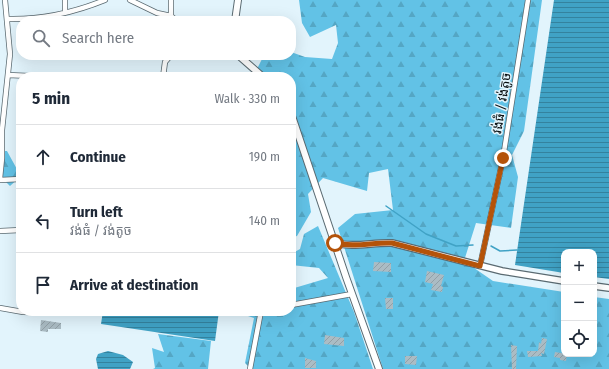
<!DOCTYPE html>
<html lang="en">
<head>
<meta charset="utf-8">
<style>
  body { margin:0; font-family:"Fira Sans Condensed","Noto Sans Khmer",sans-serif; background:#f2f2f3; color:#1f2937 }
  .controls { position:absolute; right:12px; bottom:12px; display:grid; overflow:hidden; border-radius:8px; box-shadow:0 4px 16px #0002 }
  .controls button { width:36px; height:36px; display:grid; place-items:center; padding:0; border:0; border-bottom:1px solid #e0e1e3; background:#fff; color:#1f2937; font:20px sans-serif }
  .stop { position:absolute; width:12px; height:12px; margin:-9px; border:3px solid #b45309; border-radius:50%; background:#fff }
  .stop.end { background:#b45309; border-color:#fff; box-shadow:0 1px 4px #0008 }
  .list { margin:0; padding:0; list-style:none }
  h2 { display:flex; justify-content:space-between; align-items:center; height:52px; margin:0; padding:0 16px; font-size:17px }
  h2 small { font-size:13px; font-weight:400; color:#747a83 }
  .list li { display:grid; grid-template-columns:26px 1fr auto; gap:12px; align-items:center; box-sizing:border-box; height:64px; padding:0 16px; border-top:1px solid #e0e1e3 }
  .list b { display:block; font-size:15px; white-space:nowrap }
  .list p { margin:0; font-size:13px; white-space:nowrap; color:#747a83 }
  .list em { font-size:13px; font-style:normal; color:#747a83 }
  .icon { flex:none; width:22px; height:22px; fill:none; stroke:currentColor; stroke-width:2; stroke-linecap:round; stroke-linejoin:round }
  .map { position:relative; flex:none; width:609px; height:369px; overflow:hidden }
  .search { position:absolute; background:#fff; box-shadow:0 4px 16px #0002; left:16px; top:16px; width:280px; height:44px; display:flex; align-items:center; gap:10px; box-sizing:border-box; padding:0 14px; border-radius:16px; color:#747a83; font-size:15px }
  .panel { position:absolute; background:#fff; box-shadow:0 4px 16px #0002; left:16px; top:72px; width:280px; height:244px; border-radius:16px }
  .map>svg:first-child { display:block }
  .forest { fill:url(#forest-firs) }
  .water { fill:url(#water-rules) }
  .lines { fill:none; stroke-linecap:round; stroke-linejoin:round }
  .stream { stroke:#40a2c5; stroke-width:1.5 }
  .building { fill:url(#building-hatch) }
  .minor-casing { stroke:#5a6a71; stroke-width:6 }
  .tertiary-casing { stroke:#5a6a71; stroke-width:8 }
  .secondary-casing { stroke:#5a6a71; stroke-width:8 }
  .minor { stroke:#fff; stroke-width:4.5 }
  .tertiary { stroke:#fff; stroke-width:5.5 }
  .secondary { stroke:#fff; stroke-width:6 }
  .route { stroke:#b45309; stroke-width:5 }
  .labels { text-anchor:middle; stroke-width:3; stroke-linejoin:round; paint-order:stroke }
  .street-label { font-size:13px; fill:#070d0f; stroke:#e2f4fc }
</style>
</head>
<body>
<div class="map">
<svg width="609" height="369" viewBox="0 0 609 369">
  <defs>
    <pattern id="forest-firs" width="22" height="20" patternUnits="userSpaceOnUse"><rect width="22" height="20" fill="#62c2e6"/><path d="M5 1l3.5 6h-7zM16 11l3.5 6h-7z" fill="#54a6c4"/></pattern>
    <pattern id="water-rules" width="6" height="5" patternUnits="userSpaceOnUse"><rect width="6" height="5" fill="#40a2c5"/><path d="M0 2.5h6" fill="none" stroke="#34829e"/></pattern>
    <pattern id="building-hatch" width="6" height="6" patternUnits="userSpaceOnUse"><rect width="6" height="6" fill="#abbcc4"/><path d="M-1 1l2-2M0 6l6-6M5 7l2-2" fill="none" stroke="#92a0a7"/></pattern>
  </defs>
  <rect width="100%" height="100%" fill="#e2f4fc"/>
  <path class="forest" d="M 299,0 L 542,0 L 524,131 L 512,155 L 518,177 L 511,228 L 476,223 L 464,261 L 493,281 L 564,292 L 564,354 L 594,354 L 594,297 L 609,299 L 609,369 L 383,369 L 338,228 L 355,214 L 393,210 L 388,169 L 369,173 L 367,191 L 323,178 L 308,194 L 311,212 L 297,236 L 291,238 L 291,77 L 253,77 L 264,55 L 291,55 L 291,52 L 305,57 L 332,59 L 338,43 L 336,25 L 310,37 L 302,23 Z
    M 0,151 L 7,151 L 18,171 L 21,163 L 21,179 L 19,178 L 10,186 L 3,179 L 0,179 Z
    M 318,226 L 354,312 L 373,369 L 251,369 L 245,363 L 254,318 L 239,313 L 239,311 L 291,311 L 291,289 L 328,278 L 319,268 L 291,265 L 291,254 L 300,249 L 304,234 Z
    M 158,334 L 211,341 L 208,369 L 153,369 L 155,368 L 152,348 L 164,352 Z"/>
  <path class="water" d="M 554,0 L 609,0 L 609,279 L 594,277 L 594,252 L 564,252 L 564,273 L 515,265 Z
    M 103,311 L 219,311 L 215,341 L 101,324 Z
    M 108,351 L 123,355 L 133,362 L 130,369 L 98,369 L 96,359 L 98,354 Z"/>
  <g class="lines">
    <path class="stream" d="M 386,206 L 426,234 L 456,246 L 473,245
      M 491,246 L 500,251 L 517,250"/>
  </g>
  <path class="building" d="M 374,262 L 391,263 L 391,272 L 373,271 Z
    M 427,271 L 444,275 L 441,286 L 443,287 L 442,292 L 431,290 L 433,284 L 425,282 Z
    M 385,298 L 393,298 L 393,309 L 386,309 Z
    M 41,320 L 61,323 L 61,329 L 48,329 L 48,332 L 40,331 Z
    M 325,335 L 344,338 L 344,346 L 324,344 Z
    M 542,338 L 547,339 L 544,354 L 541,353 L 542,356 L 528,357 L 527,351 L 538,351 L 539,342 L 541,344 Z
    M 511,345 L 517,346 L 516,369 L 512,369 Z
    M 555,352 L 567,354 L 566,361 L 560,360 L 560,358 L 554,357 Z
    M 405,356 L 417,356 L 416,365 L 405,364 Z
    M 305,358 L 316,361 L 316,368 L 305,368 Z"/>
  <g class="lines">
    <defs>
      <path id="minor" d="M 65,0 L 65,13
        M 130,0 L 157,13 L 171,16
        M 171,0 L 171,16 L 177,21
        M 7,19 C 41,20 73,13 105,0
        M 8,75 L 52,77
        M 163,77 L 165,62 L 171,55
        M 0,178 L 2,158 L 2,130 L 10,54 L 5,0
        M 0,180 L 21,179
        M 0,231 L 21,230
        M 480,266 L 503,158 L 528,0
        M 291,305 L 352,294
        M 0,308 L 23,312 L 62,313
        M 250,369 L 261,311"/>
      <path id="tertiary" d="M 335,243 C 353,248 374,242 392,243 L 502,271 L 564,281
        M 594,286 L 609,288"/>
      <path id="secondary" d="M 235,21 L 238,0
        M 238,55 L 263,77
        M 291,113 L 346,277 L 379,369"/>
    </defs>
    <use href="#minor" class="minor-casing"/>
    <use href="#tertiary" class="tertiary-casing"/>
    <use href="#secondary" class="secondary-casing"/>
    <use href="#minor" class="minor"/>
    <use href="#tertiary" class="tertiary"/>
    <use href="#secondary" class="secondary"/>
  </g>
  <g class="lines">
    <path class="route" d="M 335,243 C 353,248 374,242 392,243 L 480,266 L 503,158"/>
  </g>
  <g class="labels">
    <g class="street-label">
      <text transform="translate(501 103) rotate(-81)" y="5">វង់ធំ / វង់តូច</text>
    </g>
  </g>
</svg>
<div class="controls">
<button>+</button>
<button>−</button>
<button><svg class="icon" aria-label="locate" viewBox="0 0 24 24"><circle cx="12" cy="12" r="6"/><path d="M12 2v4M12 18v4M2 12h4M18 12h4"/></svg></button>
</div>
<div class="stop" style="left:335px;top:243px"></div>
<div class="stop end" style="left:503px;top:158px"></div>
<div class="search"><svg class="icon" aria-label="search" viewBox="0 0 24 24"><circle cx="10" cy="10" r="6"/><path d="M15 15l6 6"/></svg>Search here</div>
<section class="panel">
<h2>5 min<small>Walk · 330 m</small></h2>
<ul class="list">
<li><svg class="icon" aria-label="ahead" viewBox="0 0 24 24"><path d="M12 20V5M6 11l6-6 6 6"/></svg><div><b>Continue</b></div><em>190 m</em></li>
<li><svg class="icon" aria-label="left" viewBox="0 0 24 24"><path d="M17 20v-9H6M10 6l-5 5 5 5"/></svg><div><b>Turn left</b><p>វង់ធំ / វង់តូច</p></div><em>140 m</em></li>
<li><svg class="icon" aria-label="arrive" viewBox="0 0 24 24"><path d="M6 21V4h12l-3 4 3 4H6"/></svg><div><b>Arrive at destination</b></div></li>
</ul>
</section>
</div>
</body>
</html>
